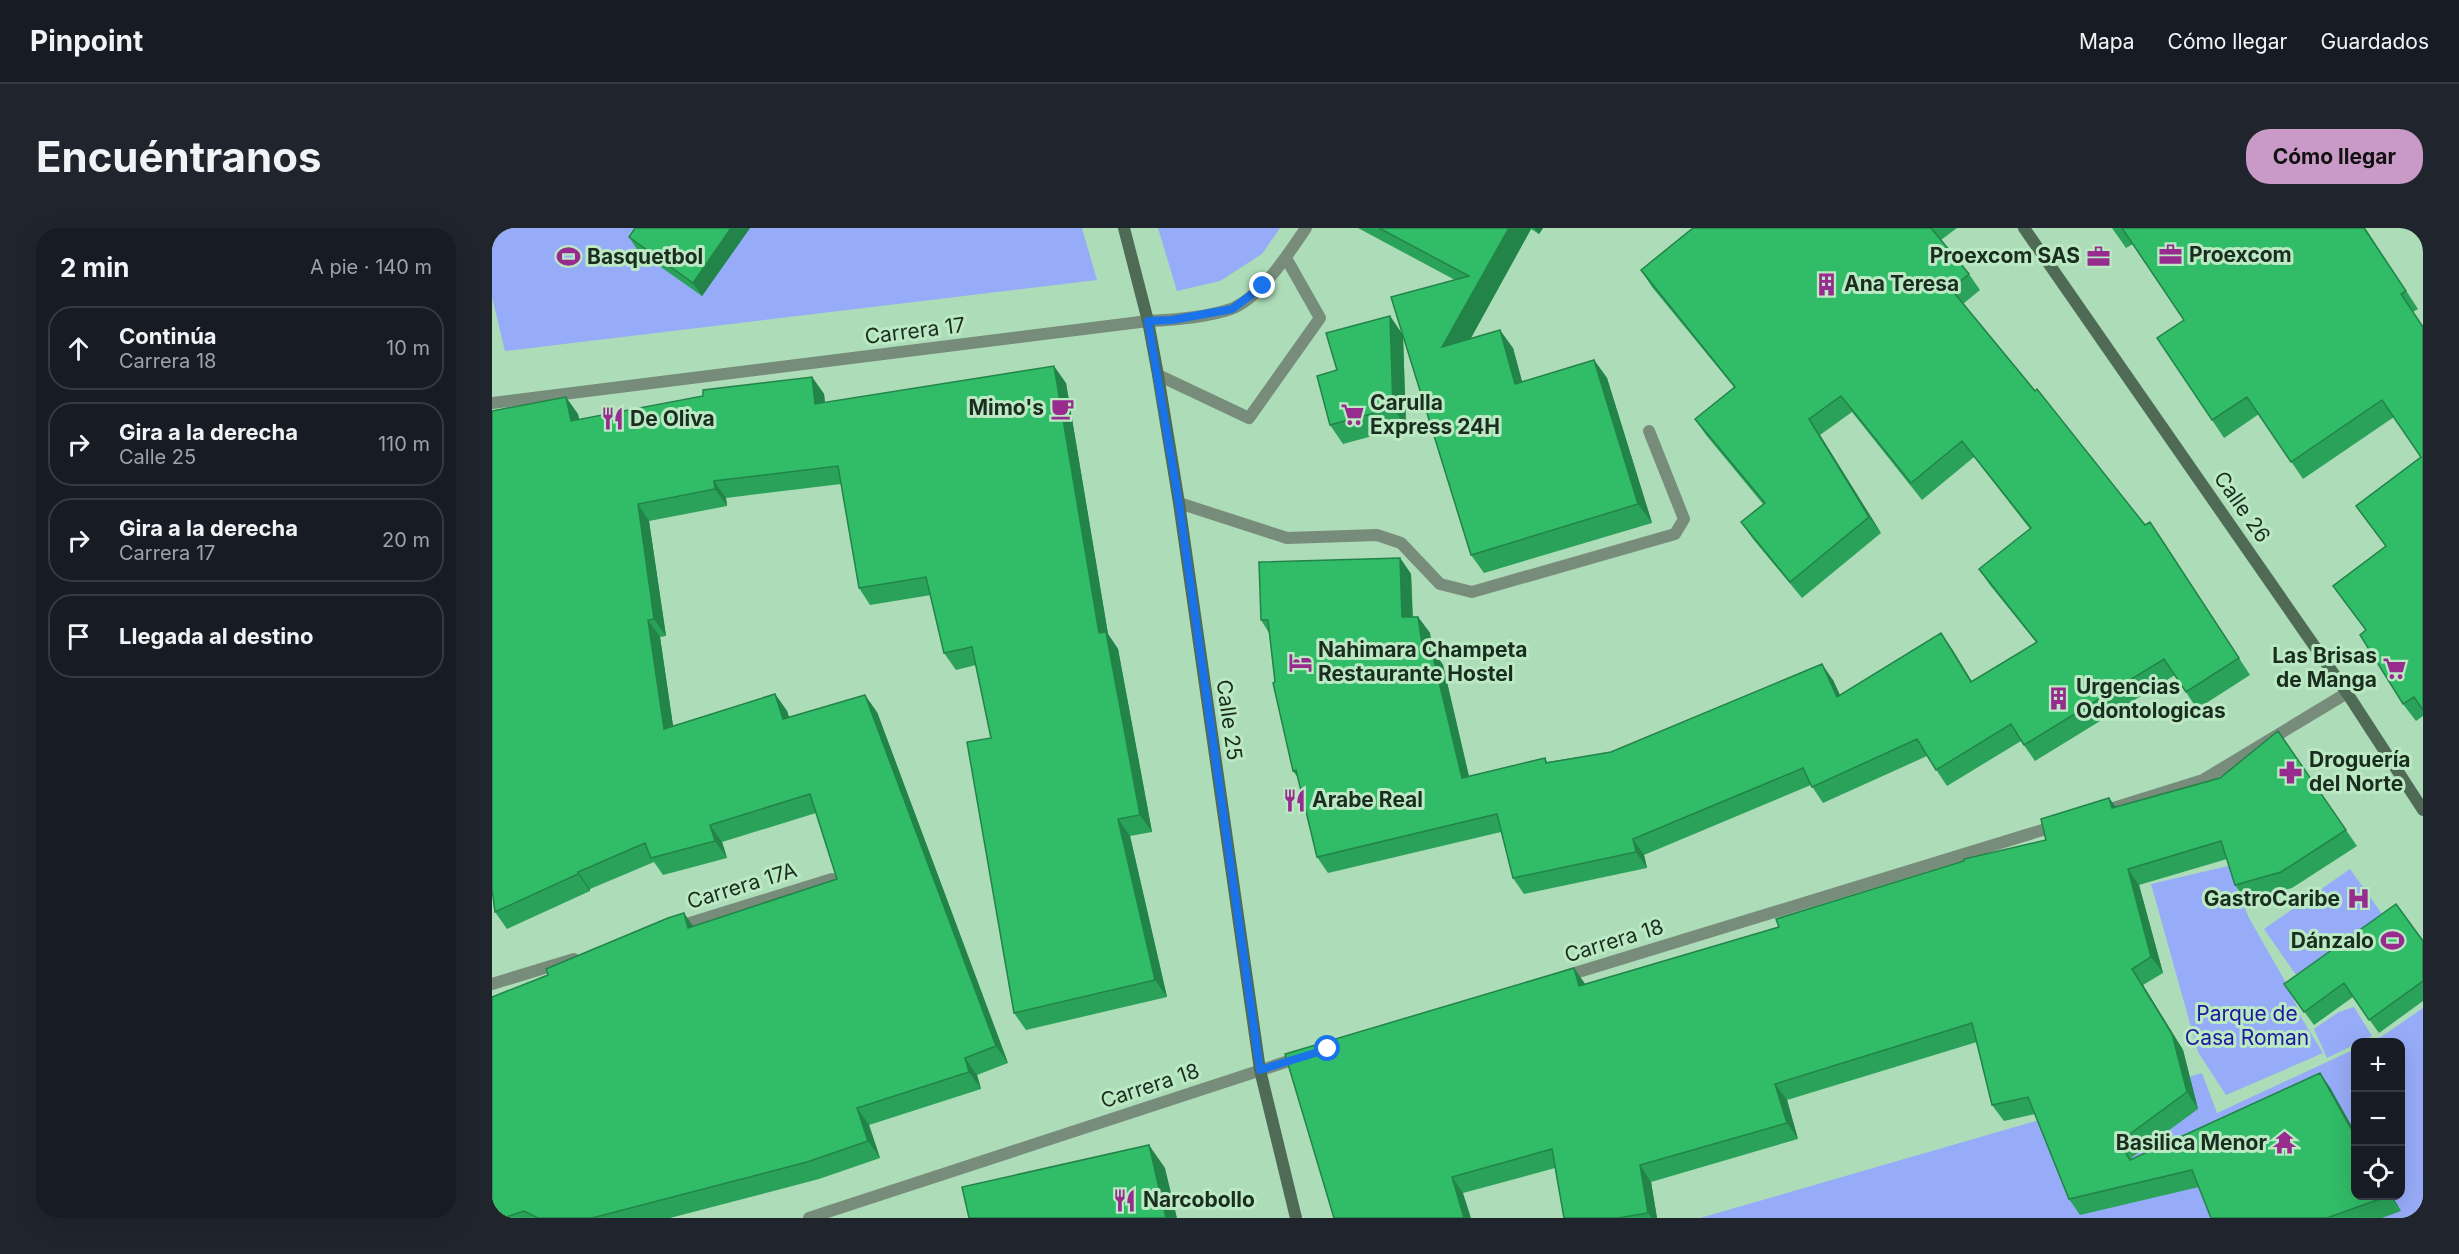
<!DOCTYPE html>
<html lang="es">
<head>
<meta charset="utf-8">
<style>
  body { margin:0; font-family:Inter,sans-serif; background:#20242c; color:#f1f3f6 }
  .controls { position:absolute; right:18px; bottom:18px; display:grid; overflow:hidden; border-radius:12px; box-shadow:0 6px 24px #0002 }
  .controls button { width:54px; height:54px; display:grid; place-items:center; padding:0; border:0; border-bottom:2px solid #363941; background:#171b24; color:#f1f3f6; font:30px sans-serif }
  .stop { position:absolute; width:18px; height:18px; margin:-14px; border:4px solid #1a73e8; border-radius:50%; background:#fff }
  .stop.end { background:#1a73e8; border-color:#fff; box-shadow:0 2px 6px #0008 }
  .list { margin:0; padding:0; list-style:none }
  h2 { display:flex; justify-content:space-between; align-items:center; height:78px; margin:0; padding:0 24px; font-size:26px }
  h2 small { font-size:20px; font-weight:400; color:#9ea1a6 }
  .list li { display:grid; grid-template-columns:39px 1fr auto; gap:18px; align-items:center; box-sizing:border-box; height:84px; margin:0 12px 12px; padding:0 12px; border:2px solid #363941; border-radius:24px }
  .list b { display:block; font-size:22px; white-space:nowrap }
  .list p { margin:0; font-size:20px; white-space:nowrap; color:#9ea1a6 }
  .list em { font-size:20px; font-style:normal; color:#9ea1a6 }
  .icon { flex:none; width:33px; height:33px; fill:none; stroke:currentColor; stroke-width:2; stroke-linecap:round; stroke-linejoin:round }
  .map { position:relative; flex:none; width:1931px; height:990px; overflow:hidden; border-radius:24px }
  header { display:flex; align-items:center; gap:36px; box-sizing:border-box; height:84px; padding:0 30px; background:#171b24; border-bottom:2px solid #363941 }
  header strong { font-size:28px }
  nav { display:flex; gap:33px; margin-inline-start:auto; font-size:21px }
  .intro { display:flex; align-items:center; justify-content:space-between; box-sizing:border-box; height:144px; padding:0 36px }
  h1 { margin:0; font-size:42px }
  .button { padding:15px 27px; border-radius:24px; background:#c999c7; color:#111; font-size:21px; font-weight:700 }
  main { display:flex; gap:36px; padding:0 36px }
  aside { flex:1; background:#171b24; border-radius:24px; box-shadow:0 6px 24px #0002 }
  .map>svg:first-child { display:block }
  .green { fill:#97acf8 }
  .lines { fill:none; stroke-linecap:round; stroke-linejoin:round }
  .lane { stroke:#788c7c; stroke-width:12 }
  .street { stroke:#788c7c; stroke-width:12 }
  .secondary { stroke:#4f6b56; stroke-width:12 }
  .wall { fill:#2aa259 }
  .shaded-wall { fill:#228448 }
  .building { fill:#31bc67; stroke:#228448; stroke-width:1.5 }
  .route { stroke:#1a73e8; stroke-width:8 }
  .labels { text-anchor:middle; stroke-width:6; stroke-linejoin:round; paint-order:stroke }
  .poi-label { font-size:21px; font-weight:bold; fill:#1a2d1f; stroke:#bae9c4; text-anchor:start }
  .street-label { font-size:21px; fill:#1a2d1f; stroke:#bae9c4 }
  .park-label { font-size:21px; fill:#20189d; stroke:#bae9c4 }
</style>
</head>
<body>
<header>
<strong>Pinpoint</strong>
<nav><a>Mapa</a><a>Cómo llegar</a><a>Guardados</a></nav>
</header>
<div class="intro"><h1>Encuéntranos</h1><a class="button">Cómo llegar</a></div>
<main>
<aside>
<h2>2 min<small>A pie · 140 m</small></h2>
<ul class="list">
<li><svg class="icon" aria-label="ahead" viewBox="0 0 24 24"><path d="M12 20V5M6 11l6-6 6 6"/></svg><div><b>Continúa</b><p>Carrera 18</p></div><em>10 m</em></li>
<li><svg class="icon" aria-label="right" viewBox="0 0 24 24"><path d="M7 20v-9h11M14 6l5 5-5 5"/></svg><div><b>Gira a la derecha</b><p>Calle 25</p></div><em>110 m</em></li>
<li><svg class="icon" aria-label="right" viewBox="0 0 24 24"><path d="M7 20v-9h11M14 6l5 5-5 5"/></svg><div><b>Gira a la derecha</b><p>Carrera 17</p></div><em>20 m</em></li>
<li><svg class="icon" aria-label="arrive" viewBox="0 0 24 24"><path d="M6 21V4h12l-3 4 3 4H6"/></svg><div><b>Llegada al destino</b></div></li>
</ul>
</aside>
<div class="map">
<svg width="1931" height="990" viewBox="0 0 1931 990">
  <rect width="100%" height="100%" fill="#addcb8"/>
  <path class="green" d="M 0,0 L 590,0 L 605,52 L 13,123 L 0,69 Z
    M 666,0 L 788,0 L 770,26 L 728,53 L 685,63 Z
    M 1736,638 L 1757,690 L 1797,760 L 1810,791 L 1831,825 L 1734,867 L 1706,824 L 1659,656 Z
    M 1858,641 L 1893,690 L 1807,751 L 1772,701 Z
    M 1862,779 L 1880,808 L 1835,830 L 1822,801 L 1847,784 Z
    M 1931,780 L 1931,990 L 1208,990 L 1710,845 L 1725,885 L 1863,821 L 1864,968 L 1908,968 L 1908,814 L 1877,814 L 1889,809 Z"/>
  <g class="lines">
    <path class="lane" d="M 666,147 L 757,190 L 828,90 L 794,30
      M 687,275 L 795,310 L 885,307 L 909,315 L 948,356 L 980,364 L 1183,306 L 1192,291 L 1157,203"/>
    <path class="street" d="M 0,175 L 656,93 C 681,92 715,89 739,81 C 768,70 797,25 814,0
      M 1615,582 L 1711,552 L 1855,465
      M 185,699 L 340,651
      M 1070,749 L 1567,597
      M 0,756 L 82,731
      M 317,990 L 809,829"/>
    <path class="secondary" d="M 632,0 L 656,93 L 666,147 L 687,275 L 768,842 L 804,990
      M 1532,0 L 1855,465 L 1931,582"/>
  </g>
  <path class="wall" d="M 258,0 L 210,68 L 146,23 L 137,9 Z
    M 866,0 L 1051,0 L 1047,6 L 1039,1 L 979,110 L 1021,120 L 1030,154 L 1102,132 L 1115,150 L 1160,295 L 992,345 L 979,327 L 911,108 L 914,199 L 851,216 L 838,197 L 845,142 L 898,88 L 910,106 L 963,52 Z
    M 1201,0 L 1465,0 L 1449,12 L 1477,46 L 1488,62 L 1471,76 L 1653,297 L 1669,310 L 1758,447 L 1705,481 L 1683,447 L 1543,533 L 1529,513 L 1455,558 L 1435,528 L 1331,575 L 1319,557 L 1152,627 L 1155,640 L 1032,666 L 1021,650 L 1009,604 L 836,645 L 825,629 L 806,550 L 801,543 L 783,454 L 777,405 L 769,392 L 908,330 L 919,346 L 921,389 L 926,389 L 938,405 L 940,421 L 951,437 L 977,548 L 1053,530 L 1055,534 L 1119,524 L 1341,452 L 1348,467 L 1460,421 L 1480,454 L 1544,414 L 1498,357 L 1487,341 L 1538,301 L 1482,229 L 1430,272 L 1360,184 L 1328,207 L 1389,305 L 1310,370 L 1261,311 L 1249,294 L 1271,276 L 1214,207 L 1203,191 L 1242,159 L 1160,59 L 1149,42 Z
    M 1620,0 L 1873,0 L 1926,81 L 1921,84 L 1931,98 L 1931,488 L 1924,493 L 1911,476 L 1874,402 L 1841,358 L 1894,318 L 1864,278 L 1929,229 L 1902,189 L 1811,251 L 1767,186 L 1732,210 L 1720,192 L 1692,92 L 1641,16 L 1634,20 Z
    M 320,149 L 332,166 L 333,175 L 574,155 L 616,406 L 626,421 L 660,604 L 638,608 L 675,769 L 534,802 L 522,785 L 499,510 L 484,437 L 464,442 L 452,425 L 439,367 L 378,377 L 367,360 L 349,256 L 234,270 L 235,278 L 157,293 L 174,408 L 168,409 L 181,498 L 283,466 L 295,483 L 297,489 L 385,484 L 516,835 L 485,847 L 489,861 L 377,897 L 388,930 L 327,951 L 178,990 L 0,990 L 201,698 L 345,651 L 324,585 L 230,614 L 235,630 L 171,647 L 162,634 L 98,661 L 98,663 L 15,701 L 3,684 L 86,186 L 87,192 Z
    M 1786,503 L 1865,618 L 1800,660 L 1754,673 L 1743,657 L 1735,631 L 1647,657 L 1671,745 L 1651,757 L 1691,822 L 1706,881 L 1639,930 L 1640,932 L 1828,845 L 1839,861 L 1863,968 L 1900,968 L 1909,983 L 1890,990 L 1719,990 L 1707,959 L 1588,987 L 1577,971 L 1543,886 L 1512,893 L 1500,877 L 1485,814 L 1295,872 L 1306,911 L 1159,954 L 1165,990 L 1072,990 L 1063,940 L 971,965 L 842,990 L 1082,740 L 1093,756 L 1287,699 L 1554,612 L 1617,570 L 1624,579 L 1728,550 Z
    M 1931,713 L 1931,773 L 1887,805 L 1861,769 L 1822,797 L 1792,756 Z"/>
  <path class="shaded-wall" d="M 239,0 L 258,0 L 210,68 L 201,55 Z
    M 1017,0 L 1038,0 L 1039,1 L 964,137 L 950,119 Z
    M 1042,0 L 1051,0 L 1047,6 Z
    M 1872,0 L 1873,0 L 1926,81 Z
    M 898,88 L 911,107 L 914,199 L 901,180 Z
    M 1008,102 L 1021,120 L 1036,175 L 1023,156 Z
    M 1102,132 L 1115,150 L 1160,295 L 1146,276 Z
    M 562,138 L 574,155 L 616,406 L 626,421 L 660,604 L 648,587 L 607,405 Z
    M 320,149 L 332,166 L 335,194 L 323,176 Z
    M 74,169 L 86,186 L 91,210 L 79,193 Z
    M 1317,191 L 1328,207 L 1389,305 L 1377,289 Z
    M 222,253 L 234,270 L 235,278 L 223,261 Z
    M 146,276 L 157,293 L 174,408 L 162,391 Z
    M 1658,294 L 1669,310 L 1758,447 L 1747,430 Z
    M 908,330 L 919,346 L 921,406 L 910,389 Z
    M 926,389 L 938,405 L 940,421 L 951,437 L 981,566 L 970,550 L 931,422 Z
    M 156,392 L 168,409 L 184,518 L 172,501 Z
    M 1449,405 L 1460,421 L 1490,470 L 1479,454 Z
    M 1330,436 L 1341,452 L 1356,485 L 1345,469 Z
    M 283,466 L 295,483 L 303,508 L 291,491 Z
    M 373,467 L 385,484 L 516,835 L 504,818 Z
    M 1617,570 L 1629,586 L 1620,580 Z
    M 626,591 L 638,608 L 675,769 L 663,752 Z
    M 218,597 L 230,614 L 235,630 L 223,613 Z
    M 1141,611 L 1152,627 L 1155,640 L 1144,624 Z
    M 1636,641 L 1647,657 L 1671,745 L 1659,729 Z
    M 86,644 L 98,661 L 98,663 L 86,646 Z
    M 192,685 L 204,702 L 196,700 Z
    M 1082,740 L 1093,756 L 1087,758 Z
    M 1640,741 L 1651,757 L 1691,822 L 1706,881 L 1695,864 Z
    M 473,830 L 485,847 L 489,861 L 477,844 Z
    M 1828,845 L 1839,861 L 1863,904 L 1863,908 Z
    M 1283,856 L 1295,872 L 1306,911 L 1295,895 Z
    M 365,880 L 377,897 L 388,930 L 376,913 Z
    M 657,917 L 673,940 L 685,990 L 674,990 Z
    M 1148,937 L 1159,954 L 1165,990 L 1160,990 L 1156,985 Z
    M 960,949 L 971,965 L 979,990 L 972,990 Z
    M 1898,968 L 1900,968 L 1909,983 Z"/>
  <path class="building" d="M 143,0 L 239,0 L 201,55 L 137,9 Z
    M 887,0 L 1017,0 L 950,119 L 1008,102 L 1023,156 L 1102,132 L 1146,276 L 979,327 L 899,69 L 977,48 Z
    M 1201,0 L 1439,0 L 1477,46 L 1459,61 L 1543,163 L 1545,161 L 1653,297 L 1658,294 L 1747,430 L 1694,464 L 1672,431 L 1532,517 L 1519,496 L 1444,542 L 1425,511 L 1320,559 L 1311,540 L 1141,611 L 1144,624 L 1021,650 L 1005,586 L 825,629 L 804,542 L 801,543 L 781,455 L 783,454 L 776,392 L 769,392 L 767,334 L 908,330 L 910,389 L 926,389 L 931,422 L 939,420 L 970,550 L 1053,530 L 1054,535 L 1119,524 L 1330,436 L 1345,469 L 1449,405 L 1479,454 L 1545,414 L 1487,341 L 1539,300 L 1470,213 L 1419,255 L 1349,168 L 1317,191 L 1377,289 L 1298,354 L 1249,294 L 1273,275 L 1203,191 L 1243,159 L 1149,42 Z
    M 1630,0 L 1872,0 L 1914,63 L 1909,66 L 1931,99 L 1931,482 L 1922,469 L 1911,476 L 1868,407 L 1874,402 L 1841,358 L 1894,318 L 1864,278 L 1929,229 L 1890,172 L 1799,234 L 1755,169 L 1720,192 L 1665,110 L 1692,92 Z
    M 898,88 L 901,180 L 838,197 L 825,148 L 845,142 L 834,105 Z
    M 562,138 L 607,405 L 614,404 L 648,587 L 626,591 L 663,752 L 522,785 L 475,514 L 499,510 L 480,419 L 452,425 L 434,349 L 367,360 L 346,238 L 222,253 L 223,261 L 146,276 L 162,391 L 156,392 L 172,501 L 283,466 L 291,491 L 373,467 L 504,818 L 473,830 L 477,844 L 365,880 L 376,913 L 315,934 L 100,990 L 46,990 L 32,983 L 11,990 L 0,990 L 0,769 L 56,747 L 54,741 L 176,690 L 192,685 L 196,700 L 345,651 L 318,566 L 218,597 L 223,613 L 159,630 L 153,615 L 86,644 L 86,646 L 3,684 L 0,661 L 0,183 L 74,169 L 79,193 L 211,168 L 211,162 L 320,149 L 323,176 Z
    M 1786,503 L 1854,602 L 1789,644 L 1743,657 L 1729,613 L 1636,641 L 1659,729 L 1640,741 L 1680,806 L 1695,864 L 1627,914 L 1638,932 L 1828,845 L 1863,908 L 1863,968 L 1896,968 L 1835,990 L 1719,990 L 1700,942 L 1577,971 L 1536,869 L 1500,877 L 1480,795 L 1283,856 L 1295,895 L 1148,937 L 1156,985 L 1126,990 L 1072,990 L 1060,921 L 960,949 L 972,990 L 842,990 L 793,826 L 1082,740 L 1087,758 L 1287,699 L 1284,691 L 1472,633 L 1472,631 L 1554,612 L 1549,591 L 1617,570 L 1620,580 L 1728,550 Z
    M 1904,676 L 1931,713 L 1931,753 L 1877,792 L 1852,755 L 1812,784 L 1792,756 Z
    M 657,917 L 674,990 L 477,990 L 470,959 Z"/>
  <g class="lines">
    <path class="route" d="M 771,58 L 740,81 L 680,92 L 656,93 L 687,275 L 768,842 L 836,821"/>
  </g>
  <defs>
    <symbol id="office-bare" viewBox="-9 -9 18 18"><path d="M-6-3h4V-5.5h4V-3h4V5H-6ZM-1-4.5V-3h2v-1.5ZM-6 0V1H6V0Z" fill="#982c8e" stroke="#bae9c4" stroke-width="2.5" paint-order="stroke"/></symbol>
    <symbol id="stadium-bare" viewBox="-9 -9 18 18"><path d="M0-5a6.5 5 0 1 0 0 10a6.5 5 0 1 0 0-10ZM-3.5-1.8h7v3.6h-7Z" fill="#982c8e" stroke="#bae9c4" stroke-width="2.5" paint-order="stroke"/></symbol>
    <symbol id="building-bare" viewBox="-9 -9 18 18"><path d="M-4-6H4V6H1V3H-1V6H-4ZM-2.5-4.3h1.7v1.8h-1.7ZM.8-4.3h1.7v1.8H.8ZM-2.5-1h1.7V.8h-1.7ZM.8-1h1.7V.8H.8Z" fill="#982c8e" stroke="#bae9c4" stroke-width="2.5" paint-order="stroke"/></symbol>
    <symbol id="cafe-bare" viewBox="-9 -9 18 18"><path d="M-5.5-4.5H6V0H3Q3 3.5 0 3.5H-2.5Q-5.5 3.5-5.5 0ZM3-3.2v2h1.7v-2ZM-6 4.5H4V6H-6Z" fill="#982c8e" stroke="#bae9c4" stroke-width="2.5" paint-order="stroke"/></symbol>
    <symbol id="supermarket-bare" viewBox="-9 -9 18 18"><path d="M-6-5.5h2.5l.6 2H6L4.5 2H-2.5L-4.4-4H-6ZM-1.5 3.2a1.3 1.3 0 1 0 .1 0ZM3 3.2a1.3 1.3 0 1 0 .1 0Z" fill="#982c8e" stroke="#bae9c4" stroke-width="2.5" paint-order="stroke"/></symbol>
    <symbol id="restaurant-bare" viewBox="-9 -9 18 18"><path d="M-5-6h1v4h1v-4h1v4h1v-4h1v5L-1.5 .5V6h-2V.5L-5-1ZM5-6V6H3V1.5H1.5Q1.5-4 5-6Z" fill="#982c8e" stroke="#bae9c4" stroke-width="2.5" paint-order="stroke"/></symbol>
    <symbol id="hotel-bare" viewBox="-9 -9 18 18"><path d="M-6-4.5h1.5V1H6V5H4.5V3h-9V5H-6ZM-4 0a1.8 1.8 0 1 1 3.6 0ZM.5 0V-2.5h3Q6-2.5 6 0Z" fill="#982c8e" stroke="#bae9c4" stroke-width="2.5" paint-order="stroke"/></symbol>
    <symbol id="pharmacy-bare" viewBox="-9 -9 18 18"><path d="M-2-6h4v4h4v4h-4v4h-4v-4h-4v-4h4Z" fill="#982c8e" stroke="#bae9c4" stroke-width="2.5" paint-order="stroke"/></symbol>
    <symbol id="hospital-bare" viewBox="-9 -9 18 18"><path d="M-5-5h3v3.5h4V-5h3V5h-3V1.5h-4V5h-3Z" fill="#982c8e" stroke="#bae9c4" stroke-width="2.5" paint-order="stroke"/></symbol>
    <symbol id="temple-bare" viewBox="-9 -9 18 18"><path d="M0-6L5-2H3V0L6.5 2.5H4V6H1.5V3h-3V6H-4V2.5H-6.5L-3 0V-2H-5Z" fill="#982c8e" stroke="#bae9c4" stroke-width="2.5" paint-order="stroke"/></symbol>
  </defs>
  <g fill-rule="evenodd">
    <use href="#office-bare" x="1662" y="10" width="33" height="33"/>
    <use href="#office-bare" x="1590" y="12" width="33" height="33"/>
    <use href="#stadium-bare" x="60" y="12" width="33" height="33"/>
    <use href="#building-bare" x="1318" y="40" width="33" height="33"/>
    <use href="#cafe-bare" x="554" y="164" width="33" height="33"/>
    <use href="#supermarket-bare" x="844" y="170" width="33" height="33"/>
    <use href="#restaurant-bare" x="104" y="174" width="33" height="33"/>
    <use href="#hotel-bare" x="792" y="418" width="33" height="33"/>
    <use href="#supermarket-bare" x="1886" y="424" width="33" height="33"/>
    <use href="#building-bare" x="1550" y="454" width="33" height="33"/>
    <use href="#pharmacy-bare" x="1782" y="528" width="33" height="33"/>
    <use href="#restaurant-bare" x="786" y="556" width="33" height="33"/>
    <use href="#hospital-bare" x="1850" y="654" width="33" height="33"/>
    <use href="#stadium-bare" x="1884" y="696" width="33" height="33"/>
    <use href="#temple-bare" x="1776" y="898" width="33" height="33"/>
    <use href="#restaurant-bare" x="616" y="956" width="33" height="33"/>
  </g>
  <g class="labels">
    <g class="poi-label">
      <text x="1697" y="34">Proexcom</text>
      <text x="1588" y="35" text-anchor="end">Proexcom SAS</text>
      <text x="95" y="36">Basquetbol</text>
      <text x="1352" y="63">Ana Teresa</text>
      <text x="878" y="182">Carulla<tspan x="878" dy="24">Express 24H</tspan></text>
      <text x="552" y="187" text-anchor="end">Mimo's</text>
      <text x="138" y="198">De Oliva</text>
      <text x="826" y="429">Nahimara Champeta<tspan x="826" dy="24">Restaurante Hostel</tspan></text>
      <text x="1885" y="435" text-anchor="end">Las Brisas<tspan x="1885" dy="24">de Manga</tspan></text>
      <text x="1584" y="466">Urgencias<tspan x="1584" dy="24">Odontologicas</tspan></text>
      <text x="1817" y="539">Droguería<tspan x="1817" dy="24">del Norte</tspan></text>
      <text x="820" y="579">Arabe Real</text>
      <text x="1848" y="678" text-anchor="end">GastroCaribe</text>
      <text x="1882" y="720" text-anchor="end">Dánzalo</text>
      <text x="1775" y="922" text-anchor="end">Basilica Menor</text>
      <text x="651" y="979">Narcobollo</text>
    </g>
    <g class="street-label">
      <text transform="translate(423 103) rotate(-7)" y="7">Carrera 17</text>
      <text transform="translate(1750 279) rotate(55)" y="7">Calle 26</text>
      <text transform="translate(737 492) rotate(82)" y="7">Calle 25</text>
      <text transform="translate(250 658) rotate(-17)" y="7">Carrera 17A</text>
      <text transform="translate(1122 713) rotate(-17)" y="7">Carrera 18</text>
      <text transform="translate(658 858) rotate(-18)" y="7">Carrera 18</text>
    </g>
    <g class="park-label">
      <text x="1755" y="793">Parque de<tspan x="1755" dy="24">Casa Roman</tspan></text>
    </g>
  </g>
</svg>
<div class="controls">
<button>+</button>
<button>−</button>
<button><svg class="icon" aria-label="locate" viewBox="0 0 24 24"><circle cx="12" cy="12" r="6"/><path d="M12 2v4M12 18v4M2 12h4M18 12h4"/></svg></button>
</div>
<div class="stop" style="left:836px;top:821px"></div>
<div class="stop end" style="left:771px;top:58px"></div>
</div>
</main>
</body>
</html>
